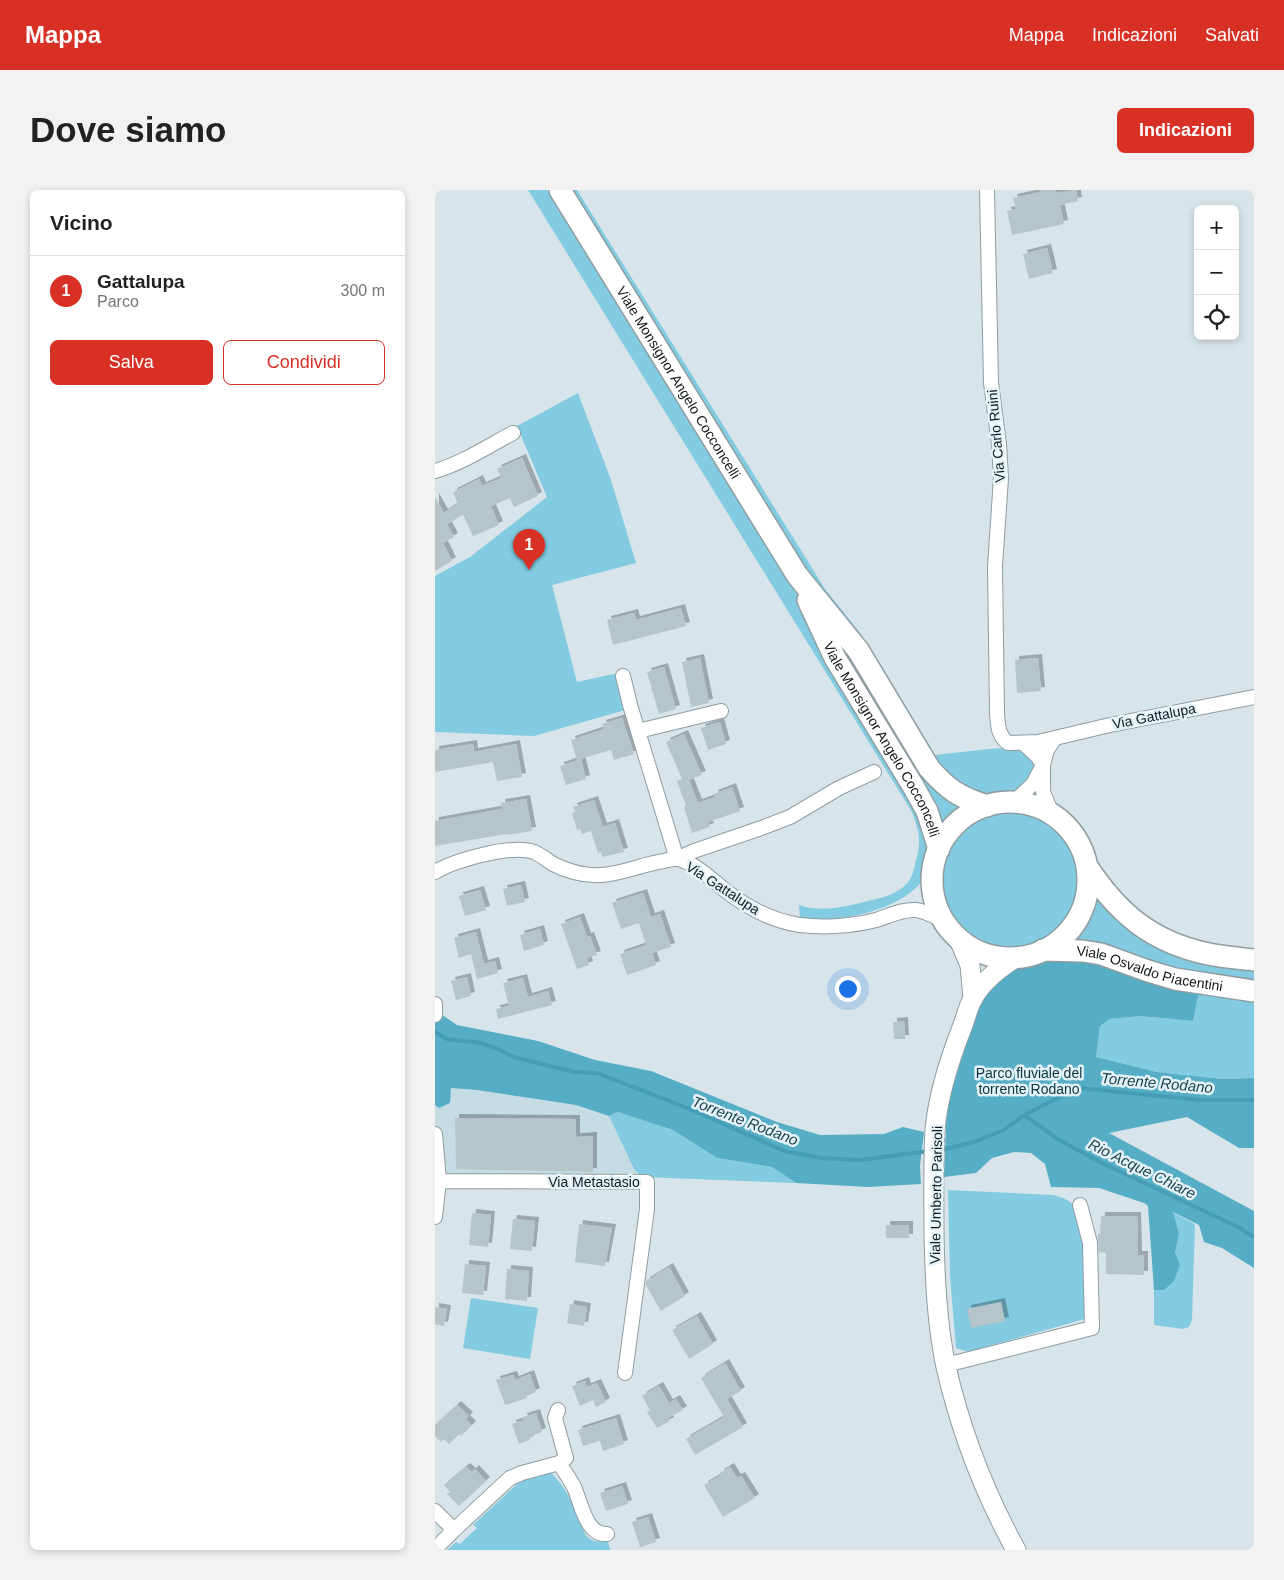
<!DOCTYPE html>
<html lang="it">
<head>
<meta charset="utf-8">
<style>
  body { margin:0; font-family:Arial,sans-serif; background:#f2f2f2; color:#222 }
  .controls { position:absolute; right:15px; top:15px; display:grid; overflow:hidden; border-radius:8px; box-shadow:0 2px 8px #0003 }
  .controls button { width:45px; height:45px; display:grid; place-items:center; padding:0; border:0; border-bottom:1px solid #e0e0e0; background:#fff; color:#222; font:25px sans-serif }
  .you { position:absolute; left:412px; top:798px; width:18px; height:18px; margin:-12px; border:4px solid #fff; border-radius:50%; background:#1a73e8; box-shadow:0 0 0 8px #1a73e833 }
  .badge { display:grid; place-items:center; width:32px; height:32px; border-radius:50%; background:#d93025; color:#fff; font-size:16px; font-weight:700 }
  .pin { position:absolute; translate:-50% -41px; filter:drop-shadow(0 1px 2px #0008) }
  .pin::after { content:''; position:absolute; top:26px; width:18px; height:15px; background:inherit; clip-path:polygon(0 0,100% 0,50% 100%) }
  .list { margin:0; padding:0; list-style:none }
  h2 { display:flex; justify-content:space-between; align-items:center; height:65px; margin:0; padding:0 20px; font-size:21px }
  h2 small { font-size:16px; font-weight:400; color:#767676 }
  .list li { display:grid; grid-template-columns:32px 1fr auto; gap:15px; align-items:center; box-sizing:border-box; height:70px; padding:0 20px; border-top:1px solid #e0e0e0 }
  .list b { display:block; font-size:19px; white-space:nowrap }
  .list p { margin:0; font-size:16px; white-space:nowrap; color:#767676 }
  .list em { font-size:16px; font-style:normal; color:#767676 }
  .actions { display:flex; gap:10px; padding:15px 20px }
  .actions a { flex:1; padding:11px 0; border:1px solid #d93025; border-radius:8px; text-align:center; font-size:18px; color:#d93025 }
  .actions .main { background:#d93025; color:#fff }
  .icon { flex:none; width:28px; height:28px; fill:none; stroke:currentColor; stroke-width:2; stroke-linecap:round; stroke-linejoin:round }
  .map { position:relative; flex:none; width:819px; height:1360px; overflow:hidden; border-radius:8px }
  header { display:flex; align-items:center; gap:30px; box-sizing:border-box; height:70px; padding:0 25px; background:#d93025; color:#fff }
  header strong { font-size:24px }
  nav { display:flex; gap:28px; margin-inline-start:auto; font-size:18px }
  .intro { display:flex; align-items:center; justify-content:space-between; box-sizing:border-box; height:120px; padding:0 30px }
  h1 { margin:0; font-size:35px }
  .button { padding:12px 22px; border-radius:8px; background:#d93025; color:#fff; font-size:18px; font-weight:700 }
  main { display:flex; gap:30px; padding:0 30px }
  aside { flex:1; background:#fff; border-radius:8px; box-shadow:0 2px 8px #0003 }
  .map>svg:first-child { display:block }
  .built { fill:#c5dce4 }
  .green { fill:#82cbe1 }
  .forest { fill:#56adc6 }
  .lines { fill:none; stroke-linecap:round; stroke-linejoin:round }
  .stream { stroke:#459db6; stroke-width:4 }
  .building { fill:#b6c5c9; filter:url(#shadow) }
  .street-casing { stroke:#8f9da1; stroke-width:16 }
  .secondary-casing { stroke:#8f9da1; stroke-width:21 }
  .primary-casing { stroke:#8f9da1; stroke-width:24 }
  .street { stroke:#fff; stroke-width:14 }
  .secondary { stroke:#fff; stroke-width:19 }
  .primary { stroke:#fff; stroke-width:21 }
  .labels { text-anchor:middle; stroke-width:5; stroke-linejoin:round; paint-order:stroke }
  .street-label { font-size:14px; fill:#14191b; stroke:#e4f3f7 }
  .park-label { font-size:14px; fill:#0a343f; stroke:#e4f3f7 }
  .water-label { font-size:15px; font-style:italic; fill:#1b434e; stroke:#e4f3f7 }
</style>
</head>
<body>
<header>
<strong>Mappa</strong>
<nav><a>Mappa</a><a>Indicazioni</a><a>Salvati</a></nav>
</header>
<div class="intro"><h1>Dove siamo</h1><a class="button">Indicazioni</a></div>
<main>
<aside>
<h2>Vicino<small></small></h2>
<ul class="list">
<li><span class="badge">1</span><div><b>Gattalupa</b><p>Parco</p></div><em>300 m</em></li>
</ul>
<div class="actions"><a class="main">Salva</a><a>Condividi</a></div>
</aside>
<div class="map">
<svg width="819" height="1360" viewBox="0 0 819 1360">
  <defs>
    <filter id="shadow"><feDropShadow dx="4" dy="-4" stdDeviation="0" flood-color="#0004"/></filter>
  </defs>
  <rect width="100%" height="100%" fill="#d7e5ea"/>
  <path class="built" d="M 16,898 L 42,900 L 141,915 L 174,926 L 199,979 L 212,992 L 4,991 L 0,950 L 0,915 L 4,918 Z"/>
  <path class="green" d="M 93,0 L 112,0 L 366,411 L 491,632 C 492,638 495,645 495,651 C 495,660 491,684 486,692 C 482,698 475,703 469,707 C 438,726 400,731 365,729 L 364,715 C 383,722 402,718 421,714 C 439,709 469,706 477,685 C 479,681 480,675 481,670 C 487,650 484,642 477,622 Z
    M 133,0 L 142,0 L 390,399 L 425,443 L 439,464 L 496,558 L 487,560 L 430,464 L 367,373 Z
    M 143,203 L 176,290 L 201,373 L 117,395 L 142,492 L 183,483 L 194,519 L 99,546 L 0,542 L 0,386 L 35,367 L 112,307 L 82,236 Z
    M 392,434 L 528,617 L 518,624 L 506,638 Z
    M 586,557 C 592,564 602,571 599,582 L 581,603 L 568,603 L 547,606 L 527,599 L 496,566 L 500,565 L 553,559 Z
    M508 690a68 68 0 1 1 136 0a68 68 0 1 1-136 0Z
    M 662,705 L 671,716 L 819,776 L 819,796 L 791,793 L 637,753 C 649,738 658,724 662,705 Z
    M 764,802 L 819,807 L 819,888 L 788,889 L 722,882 L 661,867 L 665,836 L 675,829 L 705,826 L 758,831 Z
    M 183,922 L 238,940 L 282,968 L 337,977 L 361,993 L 207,987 L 199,979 L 174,926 Z
    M 513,1000 L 618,1005 C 624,1007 631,1008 636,1013 C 653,1030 652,1103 653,1128 L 533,1162 L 521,1158 L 515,1086 Z
    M 737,1022 L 760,1034 L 757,1130 L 754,1137 L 748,1139 L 719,1135 L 719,1100 L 729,1100 L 740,1063 L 744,1044 Z
    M 36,1108 L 103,1118 L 95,1169 L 28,1158 Z
    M 116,1283 C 127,1293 136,1309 142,1323 C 149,1339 148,1355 173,1351 L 175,1360 L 12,1360 L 21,1352 L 25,1354 L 42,1338 L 38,1335 L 81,1295 L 90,1290 Z"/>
  <path class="forest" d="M 635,766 L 764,802 L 758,831 L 705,826 L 675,829 L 665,836 L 661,867 L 722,882 L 788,889 L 819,888 L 819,958 L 804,958 L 752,927 L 674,943 L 819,1021 L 819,1078 L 787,1058 L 769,1052 L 764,1035 L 738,1022 L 744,1044 L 740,1063 L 745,1075 L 739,1091 L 729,1100 L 719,1100 L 713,1016 L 709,1013 L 664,998 L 616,997 L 610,974 L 596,963 L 579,962 L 557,968 L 541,983 L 509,987 L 512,912 L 534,844 L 549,806 L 578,778 L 614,768 Z
    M 0,820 L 22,835 L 103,851 L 160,870 L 216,881 L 342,932 L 385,945 L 449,944 L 468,937 L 489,942 L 485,976 L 486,994 L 433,997 L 361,993 L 337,977 L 282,968 L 238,940 L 183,922 L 174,926 L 141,915 L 42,900 L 16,898 L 15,913 L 4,918 L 0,915 Z"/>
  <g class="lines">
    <path class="stream" d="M 0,842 L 12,849 L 45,853 L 58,857 L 79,867 L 119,877 L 140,882 L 162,883 L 255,919 L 349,961 L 386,968 L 425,970 L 494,961
      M 589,925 L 624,950 L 667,973 L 805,1038 L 819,1047
      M 504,960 L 515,958 L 539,952 L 569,940 L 589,925 L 643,898 L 766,910 L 819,910"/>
  </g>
  <path class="building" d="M 605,0 L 621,0 L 621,3 L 641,0 L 643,11 L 625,15 L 629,34 L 577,45 L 572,21 L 581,19 L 578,8 L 606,2 Z
    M 612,58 L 618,83 L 594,89 L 588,64 Z
    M 87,268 L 103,306 L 79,317 L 75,308 L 56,316 L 64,335 L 38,346 L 28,325 L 12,334 L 19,347 L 8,353 L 17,371 L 0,381 L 0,307 L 9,323 L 23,314 L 18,302 L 44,289 L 47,296 L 66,288 L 62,279 Z
    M 246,418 L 251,436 L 178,455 L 172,430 L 199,423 L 201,430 Z
    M 265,468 L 274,513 L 256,517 L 247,472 Z
    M 603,468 L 606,501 L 582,503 L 580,470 Z
    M 229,477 L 241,519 L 224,524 L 212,482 Z
    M 187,528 L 199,564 L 179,570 L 176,560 L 142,570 L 136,550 L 169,539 L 167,534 Z
    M 285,532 L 291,554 L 273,560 L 266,538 Z
    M 249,544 L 267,585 L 254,590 L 263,613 L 280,607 L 279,604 L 297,597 L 305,621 L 273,632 L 275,637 L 257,643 L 249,617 L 251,616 L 242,591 L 247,589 L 231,552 Z
    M 38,554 L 39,562 L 81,554 L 87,587 L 62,591 L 58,572 L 0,582 L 0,560 Z
    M 146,569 L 151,589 L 131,595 L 125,576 Z
    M 91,609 L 97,641 L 72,645 L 72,644 L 0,656 L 0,631 L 67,619 L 66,613 Z
    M 159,610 L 168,637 L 180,633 L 189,662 L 167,667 L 166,662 L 163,663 L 156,641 L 147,644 L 145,639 L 142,640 L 137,623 L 140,622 L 138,617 Z
    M 86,695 L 90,712 L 72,716 L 68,699 Z
    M 45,700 L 51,720 L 30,726 L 24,706 Z
    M 208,703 L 216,727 L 225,724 L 236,757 L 217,763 L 221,775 L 192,785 L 185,764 L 211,755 L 204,733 L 186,739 L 177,713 Z
    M 145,727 L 152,747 L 155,746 L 162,765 L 152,768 L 154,775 L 142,779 L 126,734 Z
    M 105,739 L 109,755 L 89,761 L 85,745 Z
    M 41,742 L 49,774 L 60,771 L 63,783 L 42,789 L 36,764 L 24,768 L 19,748 Z
    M 32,787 L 36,806 L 21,810 L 16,791 Z
    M 88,788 L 93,807 L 113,801 L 117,815 L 63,829 L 61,819 L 74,816 L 68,793 Z
    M 469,831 L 470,849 L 459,849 L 458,832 Z
    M 20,928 L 141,929 L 141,947 L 158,946 L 158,982 L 21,979 Z
    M 37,1023 L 56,1025 L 53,1057 L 34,1055 Z
    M 666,1026 L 702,1026 L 703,1065 L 709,1065 L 709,1085 L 671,1084 L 671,1063 L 664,1062 L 663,1048 L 663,1044 L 665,1044 Z
    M 78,1029 L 100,1031 L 97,1061 L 75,1059 Z
    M 144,1034 L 177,1038 L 170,1076 L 140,1072 Z
    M 451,1035 L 474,1035 L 474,1048 L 451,1048 Z
    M 30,1074 L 51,1076 L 48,1105 L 27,1103 Z
    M 234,1077 L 250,1106 L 226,1121 L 211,1095 L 211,1091 Z
    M 72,1079 L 94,1081 L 92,1111 L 70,1109 Z
    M 566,1112 L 570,1131 L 536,1138 L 532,1119 Z
    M 135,1114 L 152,1117 L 149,1136 L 132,1133 Z
    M 0,1117 L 12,1119 L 9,1136 L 0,1134 Z
    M 262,1126 L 278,1154 L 254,1169 L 237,1140 Z
    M 290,1173 L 306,1201 L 292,1209 L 308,1237 L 260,1265 L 251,1249 L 289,1227 L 266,1188 Z
    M 95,1184 L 101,1202 L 91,1206 L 92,1208 L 70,1215 L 61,1190 L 78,1185 L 80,1190 Z
    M 150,1191 L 152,1197 L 162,1193 L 171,1212 L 161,1217 L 158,1210 L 145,1216 L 137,1196 Z
    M 224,1196 L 234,1213 L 241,1209 L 248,1220 L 233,1228 L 235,1231 L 222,1238 L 212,1222 L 215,1220 L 207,1206 Z
    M 22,1215 L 34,1226 L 31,1229 L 37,1235 L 26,1246 L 24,1244 L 14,1254 L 8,1249 L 6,1252 L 0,1246 L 0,1235 Z
    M 101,1223 L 107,1242 L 94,1247 L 95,1250 L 84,1254 L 77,1234 L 89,1230 L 88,1227 Z
    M 181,1228 L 189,1254 L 168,1261 L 165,1251 L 148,1256 L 143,1240 Z
    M 31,1277 L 37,1282 L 40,1279 L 51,1291 L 24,1316 L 12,1304 L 15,1302 L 9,1295 Z
    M 295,1277 L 302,1288 L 306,1286 L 320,1308 L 288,1327 L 269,1295 L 286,1285 L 285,1283 Z
    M 187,1296 L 193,1314 L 171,1321 L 165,1303 Z
    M 213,1327 L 221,1352 L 205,1357 L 197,1332 Z"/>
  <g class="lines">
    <defs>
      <path id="street" d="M 552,0 L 556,193 L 564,254 L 566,288 L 560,376 L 562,524 C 563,535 563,546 573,553 L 603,552 L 675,535 L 819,507
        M 0,281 C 28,273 53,256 78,243
        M 188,486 L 195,515 L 242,669 L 259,661 L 329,637 L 355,627 L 404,598 L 439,582
        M 203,541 L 286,521
        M 588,553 L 603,567 L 608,575 L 608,602 L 617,624
        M 579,612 L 598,594 L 608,575 L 612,560 L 620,548
        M 0,682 C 20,670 77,654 99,662 C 106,665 112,670 118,674 C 132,681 150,686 166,685 C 187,684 208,674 229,671 C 233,670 239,668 244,669 C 261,674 277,690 291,701 C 313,718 337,731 365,735 C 389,738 418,736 441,730 C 454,726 467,719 481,720 C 491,721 500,727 509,731
        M 0,814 L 0,825
        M 0,944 L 4,991 L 0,1027
        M 4,991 L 212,992 L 212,1019 L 190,1183
        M 511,1175 L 657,1138 L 655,1053 L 645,1015
        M 124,1273 C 129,1281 135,1289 139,1297 C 146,1312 151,1346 172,1344
        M 0,1321 L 19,1340 L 75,1288 L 87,1283 L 124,1273 L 131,1268 L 120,1228 L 123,1220
        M 0,1359 L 19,1340"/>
      <path id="secondary" d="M 523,747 L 535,775 L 538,809
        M 580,768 C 563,779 546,792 537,810 C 533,818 531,827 528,835 C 515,868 503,904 500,940 C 498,975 499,1011 499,1046 C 500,1090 502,1134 511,1177 C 526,1242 549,1302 581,1360"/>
      <g id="primary">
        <path id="s1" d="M 125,0 L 362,385 L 423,460 L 494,578 C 513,600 524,607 552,616"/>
        <path id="s2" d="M 373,410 L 400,468 L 478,596 L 492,621 L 504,659"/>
        <circle cx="575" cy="690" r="78"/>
        <path d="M 653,678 C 683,723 716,751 769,763 C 785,767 802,768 819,770"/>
        <path id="s3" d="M 608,760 L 648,761 L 666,764 L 713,781 L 740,789 L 819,801"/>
      </g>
    </defs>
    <use href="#street" class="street-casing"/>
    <use href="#secondary" class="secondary-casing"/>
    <use href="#primary" class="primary-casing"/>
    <use href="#street" class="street"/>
    <use href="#secondary" class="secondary"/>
    <use href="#primary" class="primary"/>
  </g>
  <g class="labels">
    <g class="street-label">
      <text dy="5" stroke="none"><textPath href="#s1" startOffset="226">Viale Monsignor Angelo Cocconcelli</textPath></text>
      <text transform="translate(561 246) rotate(-95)" y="5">Via Carlo Ruini</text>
      <text transform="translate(719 526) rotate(-11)" y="5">Via Gattalupa</text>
      <text dy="5" stroke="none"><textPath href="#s2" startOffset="158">Viale Monsignor Angelo Cocconcelli</textPath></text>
      <text transform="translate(288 698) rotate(33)" y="5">Via Gattalupa</text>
      <text dy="5" stroke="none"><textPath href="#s3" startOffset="109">Viale Osvaldo Piacentini</textPath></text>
      <text x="159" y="997">Via Metastasio</text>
      <text transform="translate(501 1005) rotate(-89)" y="5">Viale Umberto Parisoli</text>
    </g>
    <g class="park-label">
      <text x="594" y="888">Parco fluviale del<tspan x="594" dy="16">torrente Rodano</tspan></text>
    </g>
    <g class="water-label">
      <text transform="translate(722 893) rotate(5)" y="5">Torrente Rodano</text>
      <text transform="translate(310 931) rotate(21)" y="5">Torrente Rodano</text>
      <text transform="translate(707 979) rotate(26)" y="5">Rio Acque Chiare</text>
    </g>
  </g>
</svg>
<div class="controls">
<button>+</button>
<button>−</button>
<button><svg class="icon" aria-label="locate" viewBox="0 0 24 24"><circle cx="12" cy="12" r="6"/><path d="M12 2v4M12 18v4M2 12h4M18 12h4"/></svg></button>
</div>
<div class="you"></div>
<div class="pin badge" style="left:94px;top:380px">1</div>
</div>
</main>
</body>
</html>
